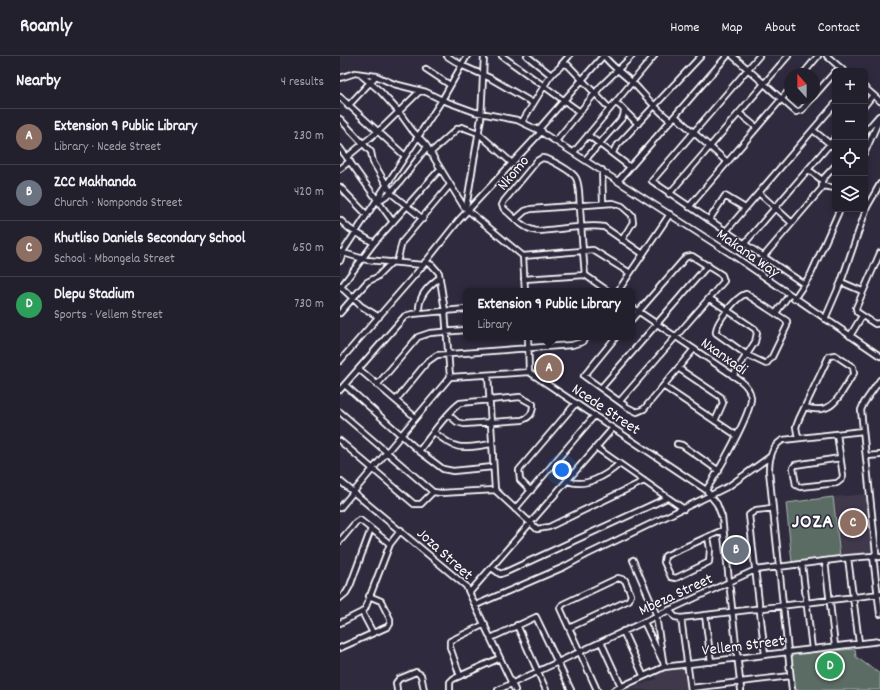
<!DOCTYPE html>
<html lang="en">
<head>
<meta charset="utf-8">
<style>
  body { margin:0; font-family:Dekko,sans-serif; background:#2f2d3a; color:#f1f3f6 }
  .controls { position:absolute; right:12px; top:12px; display:grid; overflow:hidden; border-radius:6px; box-shadow:0 2px 6px #0003 }
  .controls button { width:36px; height:36px; display:grid; place-items:center; padding:0; border:0; border-bottom:1px solid #403e4a; background:#23202e; color:#f1f3f6; font:20px sans-serif }
  .compass { position:absolute; left:444px; top:12px; width:36px; height:36px; border-radius:50%; background:#23202e; box-shadow:0 2px 6px #0003; rotate:339deg }
  .you { position:absolute; left:222px; top:414px; width:14px; height:14px; margin:-10px; border:3px solid #fff; border-radius:50%; background:#1a73e8; box-shadow:0 0 0 6px #1a73e833 }
  .badge { display:grid; place-items:center; width:26px; height:26px; border-radius:50%; background:#ff9aa2; color:#fff; font-size:13px; font-weight:700 }
  .pin { position:absolute; translate:-50% -50%; border:2px solid #fff; box-shadow:0 1px 4px #0006 }
  .popup { position:absolute; left:123px; top:232px; width:172px; height:52px; box-sizing:border-box; display:grid; place-content:center; border-radius:6px; background:#23202e; filter:drop-shadow(0 1px 3px #0005); font-size:13px; white-space:nowrap; color:#a3a3aa }
  .popup b { font-size:15px; color:#f1f3f6 }
  .popup::after { content:''; position:absolute; left:50%; top:100%; margin-left:-8px; border:8px solid transparent; border-top-color:#23202e }
  .list { margin:0; padding:0; list-style:none }
  h2 { display:flex; justify-content:space-between; align-items:center; height:52px; margin:0; padding:0 16px; font-size:17px }
  h2 small { font-size:13px; font-weight:400; color:#a3a3aa }
  .list li { display:grid; grid-template-columns:26px 1fr auto; gap:12px; align-items:center; box-sizing:border-box; height:56px; padding:0 16px; border-top:1px solid #403e4a }
  .list b { display:block; font-size:15px; white-space:nowrap }
  .list p { margin:0; font-size:13px; white-space:nowrap; color:#a3a3aa }
  .list em { font-size:13px; font-style:normal; color:#a3a3aa }
  .icon { flex:none; width:22px; height:22px; fill:none; stroke:currentColor; stroke-width:2; stroke-linecap:round; stroke-linejoin:round }
  .map { position:relative; flex:none; width:540px; height:634px; overflow:hidden }
  header { display:flex; align-items:center; gap:24px; box-sizing:border-box; height:56px; padding:0 20px; background:#23202e; border-bottom:1px solid #403e4a }
  header strong { font-size:19px }
  nav { display:flex; gap:22px; margin-inline-start:auto; font-size:14px }
  main { display:flex }
  aside { flex:1; background:#23202e }
  .map>svg:first-child { display:block }
  .built { fill:#41384c }
  .green { fill:#5a6c64; stroke:#acb6b2 }
  .lines { fill:none; stroke-linecap:round; stroke-linejoin:round }
  .minor-casing { stroke:#fff; stroke-width:8 }
  .minor { stroke:#2f2a3d; stroke-width:4.5 }
  .labels { text-anchor:middle; stroke-width:3; stroke-linejoin:round; paint-order:stroke }
  .street-label { font-size:16px; fill:#fff; stroke:#2f2a3d }
  .district-label { font-size:20px; font-weight:bold; letter-spacing:1px; fill:#fff; stroke:#2f2a3d }
</style>
</head>
<body>
<header>
<strong>Roamly</strong>
<nav><a>Home</a><a>Map</a><a>About</a><a>Contact</a></nav>
</header>
<main>
<aside>
<h2>Nearby<small>4 results</small></h2>
<ul class="list">
<li><span class="badge" style="background:#8d6e63">A</span><div><b>Extension 9 Public Library</b><p>Library · Ncede Street</p></div><em>230 m</em></li>
<li><span class="badge" style="background:#6b7280">B</span><div><b>ZCC Makhanda</b><p>Church · Nompondo Street</p></div><em>420 m</em></li>
<li><span class="badge" style="background:#8d6e63">C</span><div><b>Khutliso Daniels Secondary School</b><p>School · Mbongela Street</p></div><em>650 m</em></li>
<li><span class="badge" style="background:#2e9e5b">D</span><div><b>Dlepu Stadium</b><p>Sports · Vellem Street</p></div><em>730 m</em></li>
</ul>
</aside>
<div class="map">
<svg width="540" height="634" viewBox="0 0 540 634">
  <rect width="100%" height="100%" fill="#2f2a3d"/>
  <filter id="ink" filterUnits="userSpaceOnUse"><feTurbulence type="fractalNoise" baseFrequency=".025" numOctaves="2"/><feDisplacementMap in="SourceGraphic" scale="8" xChannelSelector="R" yChannelSelector="G"/><feConvolveMatrix kernelMatrix="1 2 1 2 8 2 1 2 1" color-interpolation-filters="sRGB"/></filter>
  <g filter="url(#ink)">
    <path class="built" d="M 527,438 L 533,493 L 530,496 L 500,500 L 493,441 Z
      M 344,611 L 346,613 L 349,634 L 285,634 L 316,623 L 316,617 L 325,613 Z"/>
    <path class="green" d="M 493,441 L 500,500 L 452,506 L 446,447 Z
      M 515,593 L 516,601 L 540,618 L 540,634 L 455,634 L 451,600 L 453,598 Z"/>
    <g class="lines">
      <defs>
        <path id="minor" d="M 107,0 L 121,9 L 150,22 L 193,47
          M 162,0 L 240,56
          M 187,0 L 211,19
          M 264,0 C 273,12 285,19 296,30 C 307,42 317,54 331,65
          M 393,0 L 456,56 L 462,54 L 472,42
          M 419,0 L 312,125 L 464,228
          M 487,0 L 504,15
          M 221,9 L 229,0
          M 86,13 L 110,29
          M 463,18 L 478,0
          M 21,19 L 40,35 L 59,56 L 72,74 L 86,89 L 124,151 L 183,200 L 185,235
          M 0,22 L 15,17 L 36,20 L 54,28 L 86,36 L 102,44 L 135,56 L 177,64 L 198,74 L 391,198 L 540,300
          M 525,32 L 540,45
          M 474,40 L 495,16
          M 0,41 L 65,100
          M 275,47 L 279,49 L 298,68
          M 525,49 L 533,39
          M 8,50 L 36,20
          M 399,57 L 416,71
          M 335,60 L 386,105
          M 0,63 L 31,96 L 33,106 L 52,138 L 83,163
          M 182,66 L 209,22 L 214,16 L 224,8 L 228,9 L 270,53
          M 198,74 L 263,0
          M 473,74 L 495,92
          M 525,76 L 539,60
          M 248,79 L 290,111
          M 216,85 L 261,30 L 292,0
          M 0,92 L 53,166
          M 234,96 L 314,0
          M 525,96 L 540,62
          M 90,97 L 117,73 L 122,71 L 138,77 L 173,108
          M 273,97 L 275,92 L 361,0
          M 7,101 L 43,71 L 80,35
          M 246,103 L 283,61 L 284,55
          M 0,113 L 10,105
          M 262,114 L 263,147
          M 279,124 L 387,0
          M 482,124 L 495,110
          M 483,130 L 495,132
          M 0,131 L 27,159
          M 419,137 L 452,167
          M 329,138 L 448,0
          M 37,145 C 54,140 75,105 87,91
          M 349,151 L 450,33
          M 126,152 L 141,62 L 144,0
          M 176,163 L 185,155 L 191,153 L 273,147 L 282,150 L 292,159 L 293,166 L 282,184
          M 0,164 L 10,173 L 34,187
          M 369,164 L 385,140 L 405,152
          M 386,175 L 495,48
          M 405,187 L 495,82
          M 0,196 L 27,204 L 83,209
          M 540,197 L 516,252 L 517,256 L 535,268 L 540,267
          M 183,200 L 253,194 L 290,217
          M 424,200 L 482,132 L 482,124 L 469,114
          M 0,205 L 4,194 L 102,44 L 127,0
          M 57,206 L 62,186 L 110,129
          M 85,206 L 92,209 L 99,217 L 105,255 L 110,321
          M 245,219 C 243,196 241,173 240,150 C 239,142 240,130 236,122 C 233,116 209,102 202,102 L 197,105 L 164,145 L 162,149 L 164,153 C 174,161 185,175 199,175 C 216,174 248,168 264,171 L 303,198
          M 184,223 L 245,219 L 268,235
          M 501,226 L 522,235
          M 0,230 L 21,250 L 39,261
          M 1,231 L 34,187 L 100,113
          M 278,235 L 330,158
          M 406,238 L 447,265 L 447,270 L 432,301 L 426,308 L 407,299 L 376,277 C 374,268 397,240 406,238 Z
          M 369,242 L 415,273 L 417,277 L 415,286 L 393,320
          M 454,243 L 471,218 L 500,153
          M 292,251 L 401,325 C 406,329 410,334 411,341 C 412,357 377,418 366,434
          M 0,257 L 27,226 L 37,221 L 52,206
          M 79,257 C 78,241 86,232 99,222
          M 436,257 L 449,239
          M 485,263 L 501,226 L 527,151 L 540,128
          M 510,280 L 522,260
          M 188,281 L 189,316
          M 276,281 L 244,320 L 287,351 L 297,356 L 304,353 L 354,293
          M 0,305 L 80,213 L 119,164 L 202,75
          M 338,312 L 381,341 L 383,347 L 375,365
          M 19,313 L 75,361
          M 148,319 L 155,434
          M 38,328 L 78,281 L 90,277 L 126,274
          M 5,329 L 79,395 L 103,413 L 113,415 L 153,411
          M 323,330 L 396,379
          M 261,332 L 368,209
          M 0,334 L 65,260 L 72,258 L 126,253
          M 56,344 L 87,306 L 97,299 L 232,289 L 242,286 L 246,281
          M 280,345 L 384,225 L 382,219 L 352,200 L 346,201 L 292,263
          M 0,356 L 93,436 L 101,437 L 155,434 L 197,473 L 209,471 L 304,425
          M 94,376 C 118,396 122,392 152,388
          M 497,378 L 503,420 L 502,423 L 497,427 L 460,431 L 456,429 L 453,412 L 455,409 L 500,402
          M 458,382 L 456,371 L 459,363 L 489,300 L 495,299 L 513,311 L 514,317 C 500,338 494,361 465,351
          M 0,385 L 74,448 L 81,448 L 93,436
          M 337,388 L 342,389 L 379,415
          M 257,392 L 344,453
          M 79,395 C 91,380 105,358 120,347 L 180,341 L 193,348 C 193,356 191,361 182,364 L 124,368 L 117,366 L 109,359
          M 526,400 L 540,399
          M 0,425 L 126,530 L 175,634
          M 228,425 C 245,432 266,420 279,408
          M 191,435 L 180,424 L 179,414 L 236,347
          M 0,452 L 110,321 L 189,316 L 366,434 L 377,448 L 382,461 L 401,634
          M 175,453 L 255,359
          M 368,481 L 370,493 L 369,506 L 336,522 L 331,521 L 324,506 L 325,500 L 383,474
          M 0,485 L 16,466 L 20,464 L 50,488
          M 533,500 L 536,497 L 521,354 L 524,347 L 540,324
          M 533,500 L 540,558
          M 508,502 L 519,587
          M 293,504 L 317,560
          M 485,505 L 495,590
          M 462,508 L 472,593
          M 152,512 L 160,518 L 166,516 L 327,442
          M 130,536 L 273,372
          M 0,542 L 6,537 L 10,530 L 31,473
          M 136,549 L 224,511 L 246,499 L 371,439 L 389,430 L 431,400
          M 329,554 L 335,561 L 341,562 L 540,538
          M 22,556 L 33,577
          M 365,559 L 371,606
          M 316,560 L 324,611
          M 341,562 L 351,634
          M 304,566 L 322,604
          M 0,567 L 22,556 L 25,553 L 50,488 L 61,474
          M 177,569 L 206,634
          M 229,572 L 289,544 L 291,539 L 285,524 L 278,522 L 223,548 L 220,552 L 257,634
          M 283,575 L 303,619
          M 151,582 L 196,561 L 231,634
          M 261,586 L 281,630
          M 0,592 L 47,571 L 50,568 L 50,563 L 41,545 L 29,540
          M 425,599 L 409,459 L 416,454 L 433,452
          M 120,620 L 110,591 L 110,585 L 145,568
          M 351,632 L 450,620
          M 57,634 L 56,627 L 59,623 L 76,616 L 81,619 L 84,634
          M 110,634 L 110,626 L 113,623 L 160,602
          M 158,634 L 415,514 L 508,502 L 533,500 L 540,501
          M 274,634 L 324,611 L 540,585
          M 452,634 L 429,415 C 429,403 431,390 443,384 L 523,375"/>
      </defs>
      <use href="#minor" class="minor-casing"/>
      <use href="#minor" class="minor"/>
    </g>
  </g>
  <g class="labels">
    <g class="street-label">
      <text transform="translate(172 116) rotate(-50)" y="6">Nkomo</text>
      <text transform="translate(409 196) rotate(35)" y="6">Makana Way</text>
      <text transform="translate(385 299) rotate(35)" y="6">Nxanxadi</text>
      <text transform="translate(267 352) rotate(34)" y="6">Ncede Street</text>
      <text transform="translate(106 497) rotate(42)" y="6">Joza Street</text>
      <text transform="translate(335 537) rotate(-25)" y="6">Mbeza Street</text>
      <text transform="translate(403 588) rotate(-7)" y="6">Vellem Street</text>
    </g>
    <g class="district-label">
      <text x="473" y="471">JOZA</text>
    </g>
  </g>
</svg>
<div class="controls">
<button>+</button>
<button>−</button>
<button><svg class="icon" aria-label="locate" viewBox="0 0 24 24"><circle cx="12" cy="12" r="6"/><path d="M12 2v4M12 18v4M2 12h4M18 12h4"/></svg></button>
<button><svg class="icon" aria-label="layers" viewBox="0 0 24 24"><path d="M12 4l9 5-9 5-9-5zM3 14l9 5 9-5"/></svg></button>
</div>
<svg class="compass" viewBox="-18 -18 36 36"><path d="M0-13l5 13h-10z" fill="#e53935"/><path d="M0 13l5-13h-10z" fill="#a3a3aa"/></svg>
<div class="you"></div>
<div class="pin badge" style="left:209px;top:312px;background:#8d6e63">A</div>
<div class="popup"><b>Extension 9 Public Library</b>Library</div>
<div class="pin badge" style="left:396px;top:494px;background:#6b7280">B</div>
<div class="pin badge" style="left:513px;top:467px;background:#8d6e63">C</div>
<div class="pin badge" style="left:490px;top:610px;background:#2e9e5b">D</div>
</div>
</main>
</body>
</html>
